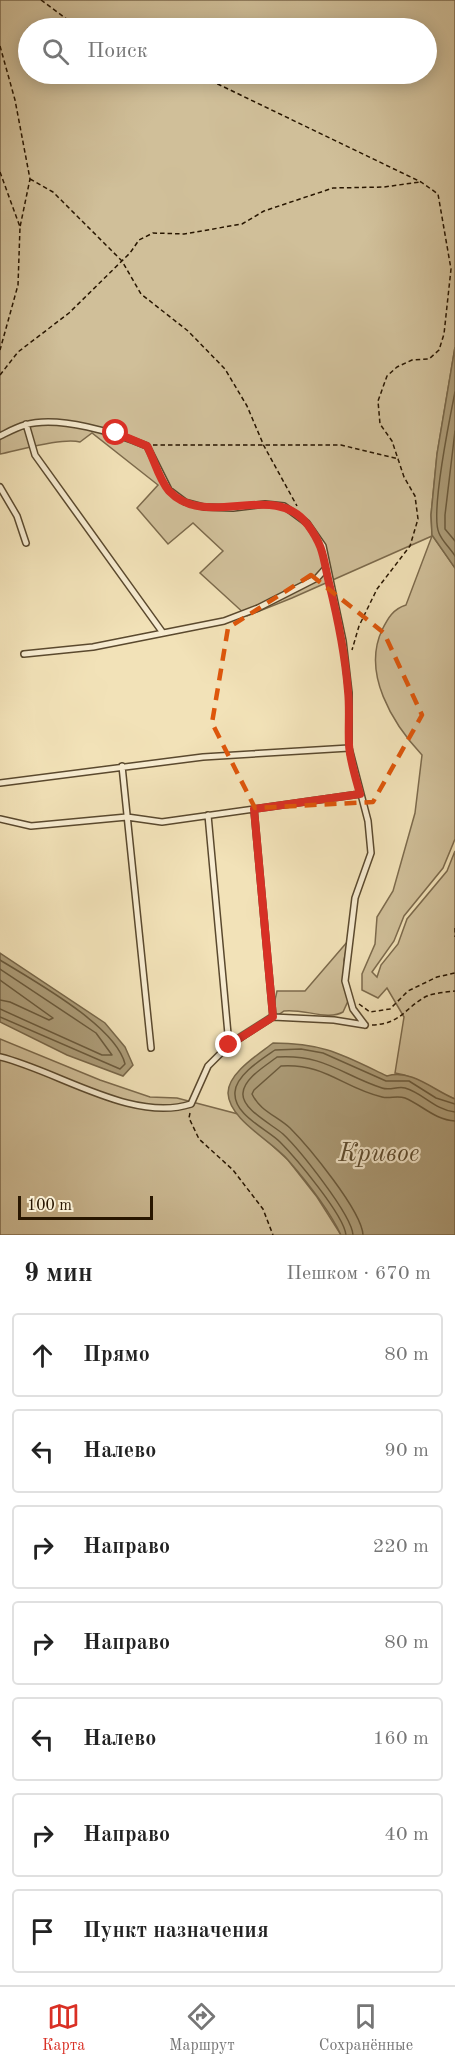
<!DOCTYPE html>
<html lang="ru">
<head>
<meta charset="utf-8">
<style>
  body { margin:0; font-family:"Old Standard TT",serif; background:#f6f6f6; color:#222 }
  .scale { position:absolute; left:18px; bottom:15px; width:135px; box-sizing:border-box; padding-left:6px; border:3px solid #281600; border-top:0; font-size:16px; line-height:21px; white-space:nowrap; color:#281600; -webkit-text-stroke:4px #f7ecd1; paint-order:stroke }
  .stop { position:absolute; width:18px; height:18px; margin:-14px; border:4px solid #d93025; border-radius:50%; background:#fff }
  .stop.end { background:#d93025; border-color:#fff; box-shadow:0 2px 6px #0008 }
  .list { margin:0; padding:0; list-style:none }
  h2 { display:flex; justify-content:space-between; align-items:center; height:78px; margin:0; padding:0 24px; font-size:26px }
  h2 small { font-size:20px; font-weight:400; color:#767676 }
  .list li { display:grid; grid-template-columns:39px 1fr auto; gap:18px; align-items:center; box-sizing:border-box; height:84px; margin:0 12px 12px; padding:0 12px; border:2px solid #e0e0e0; border-radius:6px }
  .list b { display:block; font-size:22px; white-space:nowrap }
  .list em { font-size:20px; font-style:normal; color:#767676 }
  .icon { flex:none; width:33px; height:33px; fill:none; stroke:currentColor; stroke-width:2; stroke-linecap:round; stroke-linejoin:round }
  .map { position:relative; flex:none; width:455px; height:1235px; overflow:hidden }
  .search { position:absolute; background:#fff; box-shadow:0 3px 15px #0003; left:18px; right:18px; top:18px; height:66px; display:flex; align-items:center; gap:15px; box-sizing:border-box; padding:0 21px; border-radius:33px; color:#767676; font-size:22px }
  .sheet { height:750px; background:#fff }
  nav { display:flex; justify-content:space-around; align-items:center; box-sizing:border-box; height:84px; border-top:2px solid #e0e0e0; background:#fff; font-size:16px; color:#767676 }
  nav a { display:grid; justify-items:center; gap:3px }
  nav .on { color:#d93025 }
  .map>svg:first-child { display:block }
  .green { fill:#d0bf99; stroke:#7c6a4c; stroke-width:1.5; fill-rule:evenodd }
  .water { fill:#ad9d79; stroke:#786749; stroke-width:1.5 }
  .lines { fill:none; stroke-linecap:round; stroke-linejoin:round }
  .shore { stroke:#6a5a3c; stroke-width:1.5 }
  .service-casing { stroke:#5a492e; stroke-width:8 }
  .path { stroke:#281600; stroke-width:1.5; stroke-dasharray:4.5 3; stroke-linecap:butt }
  .service { stroke:#f7ecd1; stroke-width:5 }
  .route { stroke:#d93025; stroke-width:8 }
  .marked { fill:none; stroke:#de560b; stroke-width:4.5; stroke-dasharray:12 8; stroke-linejoin:round }
  .labels { text-anchor:middle; stroke-width:4.5; stroke-linejoin:round; paint-order:stroke }
  .water-label { font-size:26px; font-style:italic; fill:#5d4c30; stroke:#f7ecd1 }
</style>
</head>
<body>
<div class="map">
<svg width="455" height="1235" viewBox="0 0 455 1235">
  <rect width="100%" height="100%" fill="#f2e2b8"/>
  <filter id="stains"><feTurbulence type="fractalNoise" baseFrequency=".00333" numOctaves="4"/><feColorMatrix values="0 0 0 0 .2 0 0 0 0 .09 0 0 0 0 .02 0 0 0 .5 -.17"/></filter>
  <radialGradient id="worn" r=".72"><stop offset=".6" stop-color="#630" stop-opacity="0"/><stop offset="1" stop-color="#630" stop-opacity=".3"/></radialGradient>
  <path class="green" d="M 0,0 L 455,0 L 455,347 L 437,454 L 431,515 L 432,535 L 455,568 L 455,839 L 443,868 L 404,916 L 394,941 L 372,972 L 377,977 L 381,965 L 398,944 L 407,919 L 447,871 L 455,851 L 455,1099 C 434,1091 418,1076 395,1073 L 404,1017 L 387,988 L 378,998 L 362,990 L 362,974 L 375,944 L 377,917 L 393,891 L 415,813 L 422,755 C 392,723 362,673 382,630 C 388,618 393,609 406,605 L 432,536 L 292,598 L 247,616 L 200,573 L 223,551 L 193,523 L 168,544 L 137,508 L 158,485 L 92,433 L 80,442 C 64,437 20,450 0,454 ZM 28,28 L 426,28 L 426,74 L 28,74 Z
    M 348,941 L 344,960 L 348,1001 L 343,1012 C 328,1021 302,1008 284,1011 L 223,1054 L 223,1044 L 272,1013 L 277,991 L 305,991 Z
    M 0,1039 L 100,1080 L 150,1097 L 177,1098 L 238,1114 L 288,1160 L 317,1197 L 341,1235 L 0,1235 Z"/>
  <path class="water" d="M 455,347 L 455,568 L 432,535 L 431,515 L 437,454 Z
    M 0,953 L 105,1023 L 125,1047 L 133,1065 L 123,1076 L 67,1055 L 0,1022 Z
    M 273,1043 C 324,1043 343,1055 387,1076 C 412,1069 433,1090 455,1099 L 455,1235 L 341,1235 C 328,1208 308,1183 288,1160 C 272,1141 229,1120 228,1093 C 228,1073 259,1054 273,1043 Z"/>
  <g class="lines">
    <path class="shore" d="M 455,392 C 450,417 430,514 439,533 C 442,541 450,548 455,556
      M 455,431 L 445,515 L 445,529 L 455,541
      M 0,960 C 34,981 116,1026 125,1064 L 120,1069 L 0,1017
      M 0,969 L 96,1033 L 112,1055 L 102,1055 L 0,1009
      M 0,980 L 53,1018 L 49,1020 L 10,1002 L 0,1000
      M 346,1235 C 344,1215 295,1157 280,1142 C 267,1129 233,1115 235,1092 C 236,1075 262,1059 275,1050 L 301,1049 L 323,1053 L 386,1081 L 409,1081 L 436,1098 L 455,1104
      M 353,1235 C 352,1215 299,1149 283,1134 C 273,1125 241,1109 243,1093 C 244,1078 267,1065 277,1057 C 324,1054 342,1075 382,1088 C 390,1091 397,1086 405,1088 C 423,1093 435,1110 455,1112
      M 363,1235 C 362,1211 308,1146 290,1128 C 277,1116 260,1111 252,1094 L 254,1090 L 281,1066 C 325,1063 343,1088 382,1097 C 390,1099 397,1095 405,1098 C 422,1105 435,1120 455,1121"/>
    <defs>
      <path id="service" d="M 26,424 L 35,455 L 163,633
        M 0,436 C 8,432 17,427 25,425 C 59,415 116,433 147,446 L 169,490 L 185,502 L 204,507 L 233,508 L 265,504 L 284,506 L 307,523 L 323,546 L 343,641 L 349,693 L 349,748 L 368,821 L 371,853 L 355,898 L 345,981 L 353,1009 L 365,1025
        M 0,487 L 17,516 L 26,543
        M 24,654 L 93,647 L 224,621 L 258,608 L 317,578 L 326,568
        M 122,766 L 151,1048
        M 0,783 L 203,757 L 349,748
        M 254,809 L 273,1017
        M 208,815 L 229,1045
        M 0,819 L 31,826 L 127,817 L 162,822 L 360,794
        M 0,1057 C 58,1071 132,1123 191,1104 L 208,1066 L 229,1045 L 273,1017 L 334,1020 L 365,1025"/>
    </defs>
    <use href="#service" class="service-casing"/>
    <path class="path" d="M 41,0 L 72,23 L 84,28
      M 0,46 L 15,100 L 30,179 L 20,227
      M 197,74 L 421,182 L 438,194 L 451,269 L 444,334 L 439,350 L 429,359 L 412,360 L 397,367 L 387,376 L 378,401 L 380,424 L 392,441 L 404,477 L 415,496 L 418,519 L 410,546 L 377,589 L 359,626 L 352,650
      M 0,172 L 20,227 L 18,285 L 0,350
      M 30,179 L 53,192 L 122,261 L 141,294 L 188,331 L 225,369 L 247,406 L 264,446 L 297,506
      M 0,375 L 18,352 L 69,313 L 130,253 L 139,240 L 153,233 L 184,234 L 242,224 L 264,211 L 333,188 L 384,187 L 420,182
      M 153,445 L 341,445 L 399,459
      M 455,928 L 455,937
      M 359,1004 L 370,1012 L 390,1009 L 408,991 L 437,977 L 455,973
      M 372,1025 C 402,1024 405,1007 427,996 C 434,993 447,992 455,991
      M 190,1113 L 189,1118 L 199,1139 L 233,1170 L 263,1209 L 273,1235"/>
    <use href="#service" class="service"/>
  </g>
  <g class="lines">
    <path class="route" d="M 116,433 L 147,446 C 154,459 159,480 169,491 C 207,531 274,479 308,525 C 324,547 323,558 329,583 C 338,619 345,654 348,691 C 350,709 348,727 349,745 C 350,761 356,779 360,794 L 254,809 L 273,1017 L 229,1045"/>
  </g>
  <path class="marked" d="M 311,575 L 384,633 L 422,715 L 373,802 L 255,808 L 212,723 L 228,628 Z"/>
  <g class="labels">
    <g class="water-label">
      <text x="379" y="1161">Кривое</text>
    </g>
  </g>
  <rect width="100%" height="100%" filter="url(#stains)"/>
  <rect width="100%" height="100%" fill="url(#worn)"/>
</svg>
<div class="scale">100 m</div>
<div class="stop" style="left:116px;top:433px"></div>
<div class="stop end" style="left:229px;top:1045px"></div>
<div class="search"><svg class="icon" aria-label="search" viewBox="0 0 24 24"><circle cx="10" cy="10" r="6"/><path d="M15 15l6 6"/></svg>Поиск</div>
</div>
<section class="sheet">
<h2>9 мин<small>Пешком · 670 m</small></h2>
<ul class="list">
<li><svg class="icon" aria-label="ahead" viewBox="0 0 24 24"><path d="M12 20V5M6 11l6-6 6 6"/></svg><div><b>Прямо</b></div><em>80 m</em></li>
<li><svg class="icon" aria-label="left" viewBox="0 0 24 24"><path d="M17 20v-9H6M10 6l-5 5 5 5"/></svg><div><b>Налево</b></div><em>90 m</em></li>
<li><svg class="icon" aria-label="right" viewBox="0 0 24 24"><path d="M7 20v-9h11M14 6l5 5-5 5"/></svg><div><b>Направо</b></div><em>220 m</em></li>
<li><svg class="icon" aria-label="right" viewBox="0 0 24 24"><path d="M7 20v-9h11M14 6l5 5-5 5"/></svg><div><b>Направо</b></div><em>80 m</em></li>
<li><svg class="icon" aria-label="left" viewBox="0 0 24 24"><path d="M17 20v-9H6M10 6l-5 5 5 5"/></svg><div><b>Налево</b></div><em>160 m</em></li>
<li><svg class="icon" aria-label="right" viewBox="0 0 24 24"><path d="M7 20v-9h11M14 6l5 5-5 5"/></svg><div><b>Направо</b></div><em>40 m</em></li>
<li><svg class="icon" aria-label="arrive" viewBox="0 0 24 24"><path d="M6 21V4h12l-3 4 3 4H6"/></svg><div><b>Пункт назначения</b></div></li>
</ul>
</section>
<nav>
<a class="on"><svg class="icon" aria-label="map" viewBox="0 0 24 24"><path d="M3 6l6-2 6 2 6-2v14l-6 2-6-2-6 2zM9 4v14M15 6v14"/></svg>Карта</a>
<a><svg class="icon" aria-label="directions" viewBox="0 0 24 24"><path d="M12 3l9 9-9 9-9-9zM9 14v-3h6M13 9l2 2-2 2"/></svg>Маршрут</a>
<a><svg class="icon" aria-label="saved" viewBox="0 0 24 24"><path d="M7 4h10v16l-5-4-5 4z"/></svg>Сохранённые</a>
</nav>
</body>
</html>
